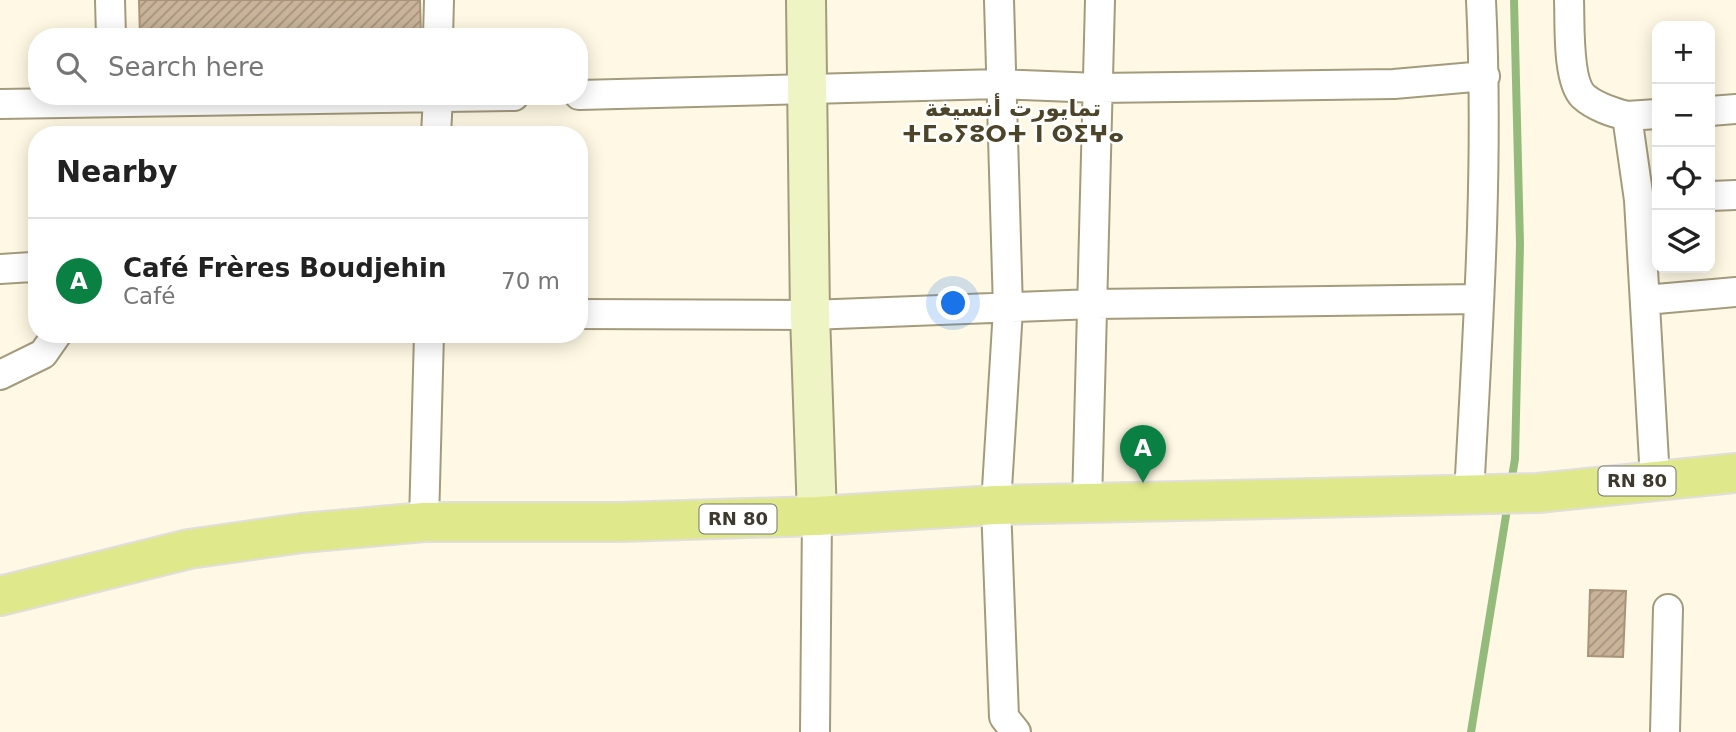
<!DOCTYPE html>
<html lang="en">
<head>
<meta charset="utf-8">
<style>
  body { margin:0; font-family:"DejaVu Sans","Noto Sans Arabic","Noto Sans Tifinagh",sans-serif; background:#f6f6f6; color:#222 }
  .controls { position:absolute; right:21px; top:21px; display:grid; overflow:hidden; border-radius:14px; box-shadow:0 4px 18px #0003 }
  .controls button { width:63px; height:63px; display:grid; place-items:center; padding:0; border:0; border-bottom:2px solid #e0e0e0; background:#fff; color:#222; font:35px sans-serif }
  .you { position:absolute; left:954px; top:304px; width:24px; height:24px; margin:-18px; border:5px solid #fff; border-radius:50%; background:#1a73e8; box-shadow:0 0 0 10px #1a73e833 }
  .badge { display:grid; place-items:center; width:46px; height:46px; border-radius:50%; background:#0b8043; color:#fff; font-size:23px; font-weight:700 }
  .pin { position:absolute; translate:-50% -58px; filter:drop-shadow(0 2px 4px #0008) }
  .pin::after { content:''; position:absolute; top:37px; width:24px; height:21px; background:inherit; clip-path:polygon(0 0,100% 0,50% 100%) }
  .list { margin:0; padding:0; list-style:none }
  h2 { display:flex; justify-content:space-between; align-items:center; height:91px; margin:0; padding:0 28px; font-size:30px }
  h2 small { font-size:23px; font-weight:400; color:#767676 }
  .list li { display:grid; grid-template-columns:46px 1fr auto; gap:21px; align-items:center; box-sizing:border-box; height:126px; padding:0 28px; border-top:2px solid #e0e0e0 }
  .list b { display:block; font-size:26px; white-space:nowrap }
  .list p { margin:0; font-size:23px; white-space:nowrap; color:#767676 }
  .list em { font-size:23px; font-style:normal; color:#767676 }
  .icon { flex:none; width:38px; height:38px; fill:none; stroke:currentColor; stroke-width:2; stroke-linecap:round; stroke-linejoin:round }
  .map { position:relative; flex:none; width:1736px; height:732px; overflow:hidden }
  .search { position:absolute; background:#fff; box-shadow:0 4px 18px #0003; left:28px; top:28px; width:560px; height:77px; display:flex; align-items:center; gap:18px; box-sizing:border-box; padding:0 24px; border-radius:28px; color:#767676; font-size:26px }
  .panel { position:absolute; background:#fff; box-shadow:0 4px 18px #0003; left:28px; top:126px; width:560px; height:217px; border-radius:28px }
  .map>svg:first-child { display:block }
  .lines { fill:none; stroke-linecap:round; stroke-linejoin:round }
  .stream { stroke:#94bb7c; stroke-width:8 }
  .building { fill:url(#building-hatch); stroke:#a9947a; stroke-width:2 }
  .street-casing { stroke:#a49b7d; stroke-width:32 }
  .secondary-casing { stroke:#a49b7d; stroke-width:42 }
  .primary-casing { stroke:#e0dfdd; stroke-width:42 }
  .street { stroke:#fff; stroke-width:28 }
  .secondary { stroke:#eff4c5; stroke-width:38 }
  .primary { stroke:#dfe88b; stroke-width:38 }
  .labels { text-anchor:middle; stroke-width:5; stroke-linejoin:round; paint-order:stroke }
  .shield { fill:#fff; stroke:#77746b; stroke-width:2 }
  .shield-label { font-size:18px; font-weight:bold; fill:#3d392c }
  .quarter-label { font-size:23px; font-weight:bold; fill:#4d4529; stroke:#fff }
</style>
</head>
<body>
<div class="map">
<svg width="1736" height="732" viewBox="0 0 1736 732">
  <defs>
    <pattern id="building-hatch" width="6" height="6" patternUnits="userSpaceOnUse" patternTransform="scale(1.75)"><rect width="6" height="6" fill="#c9b499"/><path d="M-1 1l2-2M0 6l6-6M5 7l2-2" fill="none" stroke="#a4937d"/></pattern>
  </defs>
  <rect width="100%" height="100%" fill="#fef8e4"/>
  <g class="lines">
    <path class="stream" d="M 1511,483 L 1515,459 L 1520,244 L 1514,0
      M 1471,732 L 1508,503"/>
  </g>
  <path class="building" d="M 139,0 L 420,0 L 421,37 L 140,37 Z
    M 1590,590 L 1626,591 L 1623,657 L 1588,656 Z"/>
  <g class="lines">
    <defs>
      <path id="street" d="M 110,0 L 111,37
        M 999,0 L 1008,309 L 996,505 L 1004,717 L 1016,732
        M 1569,0 C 1570,23 1567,80 1583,96 C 1595,107 1612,112 1627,116 L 1639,200 L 1655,479
        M 438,37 L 439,0
        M 579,95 L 999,84 L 1098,88 L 1394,84 L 1485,76
        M 0,104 L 514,96
        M 1710,111 L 1736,109
        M 1627,116 L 1657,114
        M 436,135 L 438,96
        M 1710,196 L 1736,195
        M 0,269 L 32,267 L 37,270
        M 1645,300 L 1736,292
        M 579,314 L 810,315 L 1094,304 L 1479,299
        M 0,375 L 43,354 L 57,334
        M 1469,494 C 1478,330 1489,165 1481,0
        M 1087,504 L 1100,0
        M 424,522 L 429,334
        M 815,732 L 817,516
        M 1665,732 L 1668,609"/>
      <path id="secondary" d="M 806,0 L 810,315 L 817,516"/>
      <path id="primary" d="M 0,596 L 189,549 L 302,533 L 424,522 L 620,522 L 817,516 L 996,505 L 1538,493 L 1736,473"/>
    </defs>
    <use href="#street" class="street-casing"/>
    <use href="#secondary" class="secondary-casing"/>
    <use href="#primary" class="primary-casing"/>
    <use href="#street" class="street"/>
    <use href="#secondary" class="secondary"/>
    <use href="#primary" class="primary"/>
  </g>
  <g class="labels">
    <g class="shield">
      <rect x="1598.5" y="466.5" width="77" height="29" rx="5"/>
      <rect x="699.5" y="504.5" width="77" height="29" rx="5"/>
    </g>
    <g class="shield-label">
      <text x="1637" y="487">RN 80</text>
      <text x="738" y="525">RN 80</text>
    </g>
    <g class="quarter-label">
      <text x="1013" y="116">تمايورت أنسيغة<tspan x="1013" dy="26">ⵜⵎⴰⵢⵓⵔⵜ ⵏ ⵙⵉⵖⴰ</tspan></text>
    </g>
  </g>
</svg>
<div class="controls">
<button>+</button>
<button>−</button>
<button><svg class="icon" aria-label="locate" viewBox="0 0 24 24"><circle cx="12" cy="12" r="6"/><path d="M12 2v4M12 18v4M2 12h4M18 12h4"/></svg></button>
<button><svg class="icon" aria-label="layers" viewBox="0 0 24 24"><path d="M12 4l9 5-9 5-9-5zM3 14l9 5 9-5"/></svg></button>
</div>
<div class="you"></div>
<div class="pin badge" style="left:1143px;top:483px">A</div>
<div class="search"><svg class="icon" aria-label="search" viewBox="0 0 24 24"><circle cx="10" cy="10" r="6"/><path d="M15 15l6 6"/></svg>Search here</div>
<section class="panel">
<h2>Nearby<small></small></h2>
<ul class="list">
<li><span class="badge">A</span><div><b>Café Frères Boudjehin</b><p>Café</p></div><em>70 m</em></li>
</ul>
</section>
</div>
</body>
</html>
